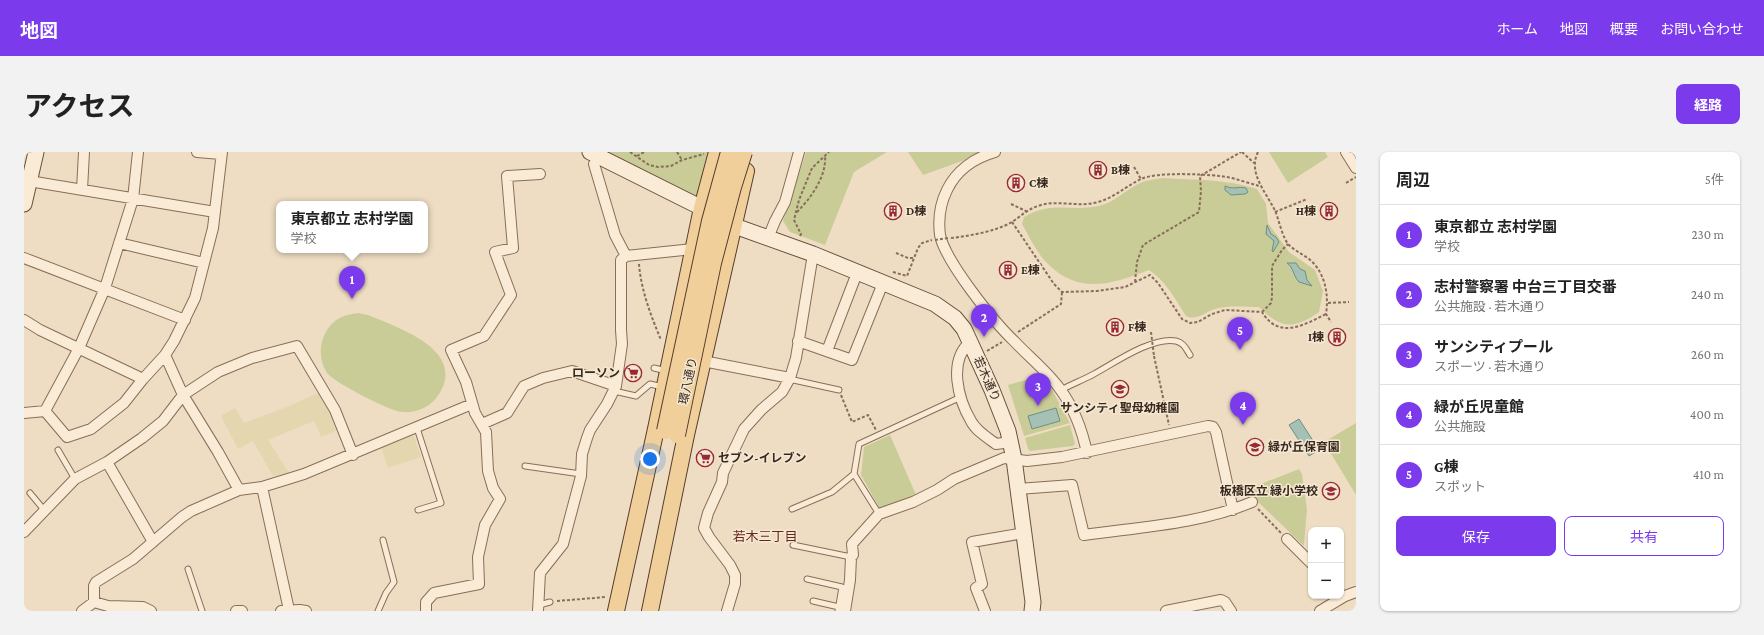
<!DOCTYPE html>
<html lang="ja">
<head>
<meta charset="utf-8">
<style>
  body { margin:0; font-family:"Crimson Pro","Noto Sans JP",serif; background:#f2f2f2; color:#222 }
  .controls { position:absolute; right:12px; bottom:12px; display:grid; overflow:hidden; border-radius:8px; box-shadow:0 1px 3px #0004 }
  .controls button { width:36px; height:36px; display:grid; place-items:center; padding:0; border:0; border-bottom:1px solid #e0e0e0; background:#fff; color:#222; font:20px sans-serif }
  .you { position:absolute; left:626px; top:307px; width:14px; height:14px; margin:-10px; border:3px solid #fff; border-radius:50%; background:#1a73e8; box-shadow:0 0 0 6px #1a73e833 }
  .badge { display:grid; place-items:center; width:26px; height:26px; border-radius:50%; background:#7c3aed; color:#fff; font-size:13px; font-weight:700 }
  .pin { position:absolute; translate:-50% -33px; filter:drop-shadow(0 1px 2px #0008) }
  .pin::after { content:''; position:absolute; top:21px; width:14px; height:12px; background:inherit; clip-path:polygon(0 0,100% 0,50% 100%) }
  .popup { position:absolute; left:252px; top:49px; width:152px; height:52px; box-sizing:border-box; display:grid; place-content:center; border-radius:8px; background:#fff; filter:drop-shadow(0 1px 3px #0005); font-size:13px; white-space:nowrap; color:#767676 }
  .popup b { font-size:15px; color:#222 }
  .popup::after { content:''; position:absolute; left:50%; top:100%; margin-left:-8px; border:8px solid transparent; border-top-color:#fff }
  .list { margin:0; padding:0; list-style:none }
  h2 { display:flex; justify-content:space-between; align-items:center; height:52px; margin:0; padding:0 16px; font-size:17px }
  h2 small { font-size:13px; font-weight:400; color:#767676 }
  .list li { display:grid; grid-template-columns:26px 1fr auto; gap:12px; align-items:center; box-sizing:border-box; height:60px; padding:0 16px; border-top:1px solid #e0e0e0 }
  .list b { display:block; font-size:15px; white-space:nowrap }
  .list p { margin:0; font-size:13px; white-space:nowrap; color:#767676 }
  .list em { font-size:13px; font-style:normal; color:#767676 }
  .actions { display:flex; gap:8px; padding:12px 16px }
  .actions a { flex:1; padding:9px 0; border:1px solid #7c3aed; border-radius:8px; text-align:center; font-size:14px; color:#7c3aed }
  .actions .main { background:#7c3aed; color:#fff }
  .map { position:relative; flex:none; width:1332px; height:459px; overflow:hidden; border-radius:8px }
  header { display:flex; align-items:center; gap:24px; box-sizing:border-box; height:56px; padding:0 20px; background:#7c3aed; color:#fff }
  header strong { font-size:19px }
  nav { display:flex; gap:22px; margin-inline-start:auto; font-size:14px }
  .intro { display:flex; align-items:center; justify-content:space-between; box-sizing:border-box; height:96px; padding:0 24px }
  h1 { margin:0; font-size:28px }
  .button { padding:10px 18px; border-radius:8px; background:#7c3aed; color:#fff; font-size:14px; font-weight:700 }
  main { display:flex; gap:24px; padding:0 24px }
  aside { flex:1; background:#fff; border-radius:8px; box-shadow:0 1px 3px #0004 }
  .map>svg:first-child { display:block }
  .farmland { fill:#e4d7b0 }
  .green { fill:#cacc97 }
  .water { fill:#a5c1b6; stroke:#6c8f83 }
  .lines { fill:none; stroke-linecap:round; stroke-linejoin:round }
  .lane-casing { stroke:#886e5a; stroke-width:7 }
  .street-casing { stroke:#886e5a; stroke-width:12 }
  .secondary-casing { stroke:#6a503d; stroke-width:17 }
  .primary-casing { stroke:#563d2e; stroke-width:18 }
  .path { stroke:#886e5a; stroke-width:2; stroke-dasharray:3 2; stroke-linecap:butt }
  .lane { stroke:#f9ebd6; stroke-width:5 }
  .street { stroke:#f9ebd6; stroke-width:10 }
  .secondary { stroke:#f9ebd6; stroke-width:15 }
  .primary { stroke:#f1cf9a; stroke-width:16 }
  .primary-bridge-casing { stroke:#563d2e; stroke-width:18; stroke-linecap:butt }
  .path-bridge { stroke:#886e5a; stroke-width:2; stroke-dasharray:3 2; stroke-linecap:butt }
  .primary-bridge { stroke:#f1cf9a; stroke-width:16 }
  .labels { text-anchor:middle; stroke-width:3; stroke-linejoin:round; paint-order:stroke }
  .poi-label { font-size:12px; font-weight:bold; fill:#38281e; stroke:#f5e8d2; text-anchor:start }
  .street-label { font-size:12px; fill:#38281e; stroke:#f5e8d2 }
  .neighbourhood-label { font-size:13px; fill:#65261d; stroke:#f5e8d2 }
</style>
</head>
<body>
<header>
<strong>地図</strong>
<nav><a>ホーム</a><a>地図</a><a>概要</a><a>お問い合わせ</a></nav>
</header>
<div class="intro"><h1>アクセス</h1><a class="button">経路</a></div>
<main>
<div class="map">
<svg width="1332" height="459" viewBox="0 0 1332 459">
  <rect width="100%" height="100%" fill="#eeddc3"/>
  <path class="farmland" d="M 294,241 L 306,260 L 312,279 L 297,285 L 290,269 L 244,288 L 265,321 L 249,324 L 229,289 L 214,297 L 197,264 L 211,256 L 220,271 L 263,255 Z
    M 387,282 L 390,284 L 397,305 L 364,316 L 357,295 Z"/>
  <path class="green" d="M 571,0 L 686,0 L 672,49 Z
    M 782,0 L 863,0 L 830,20 L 801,93 L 766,80 L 759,69 Z
    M 884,0 L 963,0 L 899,23 Z
    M 1245,0 L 1301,0 L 1304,5 L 1264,31 Z
    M 1140,26 C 1172,28 1202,27 1233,37 L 1242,52 L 1244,71 L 1265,100 L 1291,118 L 1299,139 L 1295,160 C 1269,178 1257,177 1235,155 C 1221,155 1204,153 1191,157 C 1181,160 1173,169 1162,164 C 1151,147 1142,129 1125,118 C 1089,132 1056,143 1025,113 C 1013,102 1006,86 998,72 L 1000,65 C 1029,48 1050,61 1078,53 C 1092,49 1103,37 1116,31 C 1123,28 1132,27 1140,26 Z
    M 334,161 L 344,163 C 375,176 446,199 413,245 C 405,256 391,261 378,260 C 366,259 311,231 303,221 C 292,205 296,181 311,169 C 317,164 326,162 334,161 Z
    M 1016,224 L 1028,238 L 1046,271 L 1000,284 L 984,233 Z
    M 1332,271 L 1332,343 L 1300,290 Z
    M 1046,273 L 1051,292 L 1049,294 L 1006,299 L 1004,297 L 1001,286 Z
    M 866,283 L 892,343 L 856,357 L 837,323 L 840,295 Z
    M 1275,317 L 1278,322 L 1283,357 L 1280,394 L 1231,347 L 1226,348 L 1219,339 Z"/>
  <path class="water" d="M 1201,34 C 1210,38 1214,34 1222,36 L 1224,40 L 1221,42 L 1207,43 L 1201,38 Z
    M 1243,73 L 1247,82 L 1252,85 L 1255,90 L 1249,100 L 1248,99 L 1250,89 L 1242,82 Z
    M 1263,111 L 1272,111 L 1276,117 L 1281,119 L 1283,128 L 1288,134 L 1275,130 C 1269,124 1270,116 1263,111 Z
    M 1032,256 L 1036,269 L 1008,277 L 1004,264 Z
    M 1275,267 L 1295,298 L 1285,304 L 1265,273 Z"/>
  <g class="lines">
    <defs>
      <path id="lane" d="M 630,216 L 643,219
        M 765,227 L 815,238
        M 1037,238 C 1048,232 1059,228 1070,222 C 1090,211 1129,184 1152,189 C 1160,191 1162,197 1166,203
        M 590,239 L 612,244 L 626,232 L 639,235
        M 393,276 L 417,351 L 394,358
        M 34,298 L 51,327
        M 501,314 L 557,322
        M 6,341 L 21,359
        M 768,357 L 808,340 L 830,322
        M 855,362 L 830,322 L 835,292 L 937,245
        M 769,393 L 827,405
        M 164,417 L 178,459
        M 783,427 L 818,435 L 814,459
        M 789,449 L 815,455
        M 515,453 L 526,450
        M 354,459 L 362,441 L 370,430 L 359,388"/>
      <path id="street" d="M 173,0 L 197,2
        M 971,0 C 950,6 932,19 923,38 C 916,52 914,67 916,83 C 921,109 970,170 990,189 C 1005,205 1023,219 1036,237 C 1050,256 1058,277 1063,301
        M 1322,0 L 1332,16
        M 570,12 L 591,83 L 602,104 L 669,97 L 674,98
        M 5,29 L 191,60
        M 58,38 L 60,0
        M 744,86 L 751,69 L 761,50 L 775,0
        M 95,91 L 180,111
        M 0,106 L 161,168
        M 0,168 L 16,178 L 119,227
        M 774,189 L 828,208 L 859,131
        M 946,190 C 924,209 934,247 947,269 C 952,279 964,286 972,292 L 987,290
        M 803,199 L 833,121
        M 141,203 L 159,243 L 194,300 L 215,338
        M 679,209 L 766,226
        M 21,259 L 43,285 L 67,277 L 100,251 L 119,227 L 141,203 L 150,189 L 171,146 L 189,76 L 198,0
        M 0,261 L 21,259 L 55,196 L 81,136 L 109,47 L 114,0
        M 458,272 L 483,261 L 500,234 L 519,226 L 548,219 L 592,234
        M 83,310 L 129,390
        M 238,335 L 265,458
        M 994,337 L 1048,333 L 1060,383 C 1116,375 1176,372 1228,350
        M 0,380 L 51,327 L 83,310 L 118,286 L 139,269 L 159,243 L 194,220 L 228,206 L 273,194 L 311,258 L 329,303
        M 1263,387 L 1287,411
        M 70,450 L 70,434 L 72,430 L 109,407 L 158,365 L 167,359 L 215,338 L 238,335 L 280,322 L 448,252
        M 70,450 L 84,454 L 119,455 L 127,459
        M 58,459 L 70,450
        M 212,459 L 218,459
        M 257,459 L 276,458 L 282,459
        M 402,459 L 402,450 L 410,441 L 455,432 L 454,405 L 461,373 L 476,347 L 469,336 L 464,319 L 462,280 L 451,261 L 442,230 L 427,198 L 460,184 L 487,143 L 471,100 L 489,96 L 483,24 L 516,22
        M 514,459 L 516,421 L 539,392 L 557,324 L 558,302 L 563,286 L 566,278 L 583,252 L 592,234 L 598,192 L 597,178 L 597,108 L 602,104
        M 703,459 L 711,432 L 711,423 L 706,413 L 685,385 L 680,376 L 684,361 L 698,330 L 699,321 L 720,277 L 737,258 L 758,240 L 766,226 L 772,206 L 789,102
        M 821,459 L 826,428 L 827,405 L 829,403 L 828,392 L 855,362 L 889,350 L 913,338 L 930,327 L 980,306 L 1003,309 L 1038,305 L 1184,274 L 1189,275 L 1192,280 L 1209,358
        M 961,459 L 952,436 L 958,432 L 948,390 L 1000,381
        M 1142,459 L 1197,448 L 1201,450 L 1207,459
        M 1296,459 L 1321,444 L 1332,440"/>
      <path id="secondary" d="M 566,0 L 678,56 L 708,73 L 789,102 L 911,152 L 931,166 L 940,177 L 946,190 L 968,238 L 984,279 L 990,307 L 1009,450 L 1008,459
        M 0,52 L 12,0"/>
      <path id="primary" d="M 592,459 L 632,277 L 678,56 L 693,0
        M 626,459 L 662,283 L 722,19"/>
    </defs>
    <use href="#lane" class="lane-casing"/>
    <use href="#street" class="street-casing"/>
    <use href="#secondary" class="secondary-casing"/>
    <use href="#primary" class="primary-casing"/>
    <path class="path" d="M 606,0 L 625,13 L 634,15 L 647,14 L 658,8 L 680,2
      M 653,0 L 658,8
      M 1218,0 L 1230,11
      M 1234,0 C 1223,22 1244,42 1252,61 C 1255,69 1259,87 1265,93 C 1270,98 1278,102 1285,107 C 1301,120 1305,142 1302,162 L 1307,170
      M 613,4 L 620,0
      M 1110,15 L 1117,27
      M 1322,31 L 1332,25
      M 987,52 L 1002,59
      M 773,60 C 787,46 803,24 801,3
      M 1251,60 L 1283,47
      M 988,70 L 1030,132 L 1038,140 L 1073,139 L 1101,135 L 1126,123 L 1134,131 L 1158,167 L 1166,171 L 1174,170 L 1188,162 L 1201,158 L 1238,160 C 1255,188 1280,173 1302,162
      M 776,84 L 777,82 L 770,68 L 775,48 L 788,16 L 805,0
      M 927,86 C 945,84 973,79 988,70 C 997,64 1004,57 1014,54 C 1033,47 1054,56 1074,50 C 1090,46 1102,34 1117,27 C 1132,20 1177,22 1195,24 C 1209,25 1223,31 1236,34
      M 872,101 L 884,106 L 890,106
      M 615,112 C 617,138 627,164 637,188
      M 869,120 L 883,124 L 894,96 L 898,91 L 908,88
      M 1111,130 L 1113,110 L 1119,93 L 1175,60 L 1177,39 L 1176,24 L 1217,0
      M 1304,151 L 1325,150
      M 1238,160 L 1247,151 L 1248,145 L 1248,114 L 1258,98 L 1264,92
      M 994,180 L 1037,152 L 1038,140
      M 963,199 L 978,190
      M 1130,204 L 1145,273
      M 817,243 L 828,270 L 844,263 L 852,278
      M 1234,357 L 1257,381
      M 533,449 L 582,445"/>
    <use href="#lane" class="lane"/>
    <use href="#street" class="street"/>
    <use href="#secondary" class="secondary"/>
    <use href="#primary" class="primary"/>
    <defs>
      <path id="primary-bridge" d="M 641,279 L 686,69 L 705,0
        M 653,283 L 689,111 L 709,35 L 720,0"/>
    </defs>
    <use href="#primary-bridge" class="primary-bridge-casing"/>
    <path class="path-bridge" d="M 911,88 L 924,86
      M 1127,180 L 1130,204"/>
    <use href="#primary-bridge" class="primary-bridge"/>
  </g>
  <defs>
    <symbol id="building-ring" viewBox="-11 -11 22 22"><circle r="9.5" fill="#f5e8d2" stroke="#972a34" stroke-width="1.5"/><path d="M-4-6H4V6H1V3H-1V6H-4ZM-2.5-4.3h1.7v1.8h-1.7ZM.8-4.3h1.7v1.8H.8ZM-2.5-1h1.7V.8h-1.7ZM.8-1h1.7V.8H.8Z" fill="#972a34"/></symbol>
    <symbol id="supermarket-ring" viewBox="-11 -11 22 22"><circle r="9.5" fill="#f5e8d2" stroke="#972a34" stroke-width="1.5"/><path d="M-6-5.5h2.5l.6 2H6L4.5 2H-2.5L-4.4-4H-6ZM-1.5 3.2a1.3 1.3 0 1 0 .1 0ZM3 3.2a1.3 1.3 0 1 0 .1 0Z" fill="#972a34"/></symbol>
    <symbol id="school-ring" viewBox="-11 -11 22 22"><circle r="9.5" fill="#f5e8d2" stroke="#972a34" stroke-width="1.5"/><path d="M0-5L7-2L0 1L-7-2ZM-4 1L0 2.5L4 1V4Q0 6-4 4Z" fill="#972a34"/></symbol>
  </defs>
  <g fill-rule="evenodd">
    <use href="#building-ring" x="1064" y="8" width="20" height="20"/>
    <use href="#building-ring" x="982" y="21" width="20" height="20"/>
    <use href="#building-ring" x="859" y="49" width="20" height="20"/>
    <use href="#building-ring" x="1295" y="49" width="20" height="20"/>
    <use href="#building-ring" x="974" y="108" width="20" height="20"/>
    <use href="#building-ring" x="1081" y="165" width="20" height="20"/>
    <use href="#building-ring" x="1303" y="175" width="20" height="20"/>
    <use href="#supermarket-ring" x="599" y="211" width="20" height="20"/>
    <use href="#school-ring" x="1086" y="227" width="20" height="20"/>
    <use href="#school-ring" x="1221" y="285" width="20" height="20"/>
    <use href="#supermarket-ring" x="671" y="296" width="20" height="20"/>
    <use href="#school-ring" x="1297" y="329" width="20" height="20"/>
  </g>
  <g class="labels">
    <g class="poi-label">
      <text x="1087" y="22">B棟</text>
      <text x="1005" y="35">C棟</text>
      <text x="882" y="63">D棟</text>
      <text x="1292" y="63" text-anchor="end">H棟</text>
      <text x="997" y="122">E棟</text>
      <text x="1104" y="179">F棟</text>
      <text x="1300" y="189" text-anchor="end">I棟</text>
      <text x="596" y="225" text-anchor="end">ローソン</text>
      <text x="1096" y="260" text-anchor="middle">サンシティ聖母幼稚園</text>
      <text x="1244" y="299">緑が丘保育園</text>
      <text x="694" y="310">セブン-イレブン</text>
      <text x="1294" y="343" text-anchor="end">板橋区立 緑小学校</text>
    </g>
    <g class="street-label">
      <text transform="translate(963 227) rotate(66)" y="4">若木通り</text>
      <text transform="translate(664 229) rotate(-78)" y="4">環八通り</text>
    </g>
    <g class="neighbourhood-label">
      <text x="741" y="389">若木三丁目</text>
    </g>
  </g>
</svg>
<div class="controls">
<button>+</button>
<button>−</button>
</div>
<div class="you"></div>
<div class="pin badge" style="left:328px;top:147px">1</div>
<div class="popup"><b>東京都立 志村学園</b>学校</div>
<div class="pin badge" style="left:960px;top:185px">2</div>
<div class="pin badge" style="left:1014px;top:254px">3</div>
<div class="pin badge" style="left:1219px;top:273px">4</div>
<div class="pin badge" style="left:1216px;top:198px">5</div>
</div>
<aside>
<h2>周辺<small>5件</small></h2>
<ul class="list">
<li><span class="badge">1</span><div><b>東京都立 志村学園</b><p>学校</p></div><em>230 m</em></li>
<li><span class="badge">2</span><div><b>志村警察署 中台三丁目交番</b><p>公共施設 · 若木通り</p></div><em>240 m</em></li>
<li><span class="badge">3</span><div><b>サンシティプール</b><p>スポーツ · 若木通り</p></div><em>260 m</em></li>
<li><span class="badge">4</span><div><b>緑が丘児童館</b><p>公共施設</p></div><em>400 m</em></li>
<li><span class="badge">5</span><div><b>G棟</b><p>スポット</p></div><em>410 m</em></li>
</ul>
<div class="actions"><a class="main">保存</a><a>共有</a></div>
</aside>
</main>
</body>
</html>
